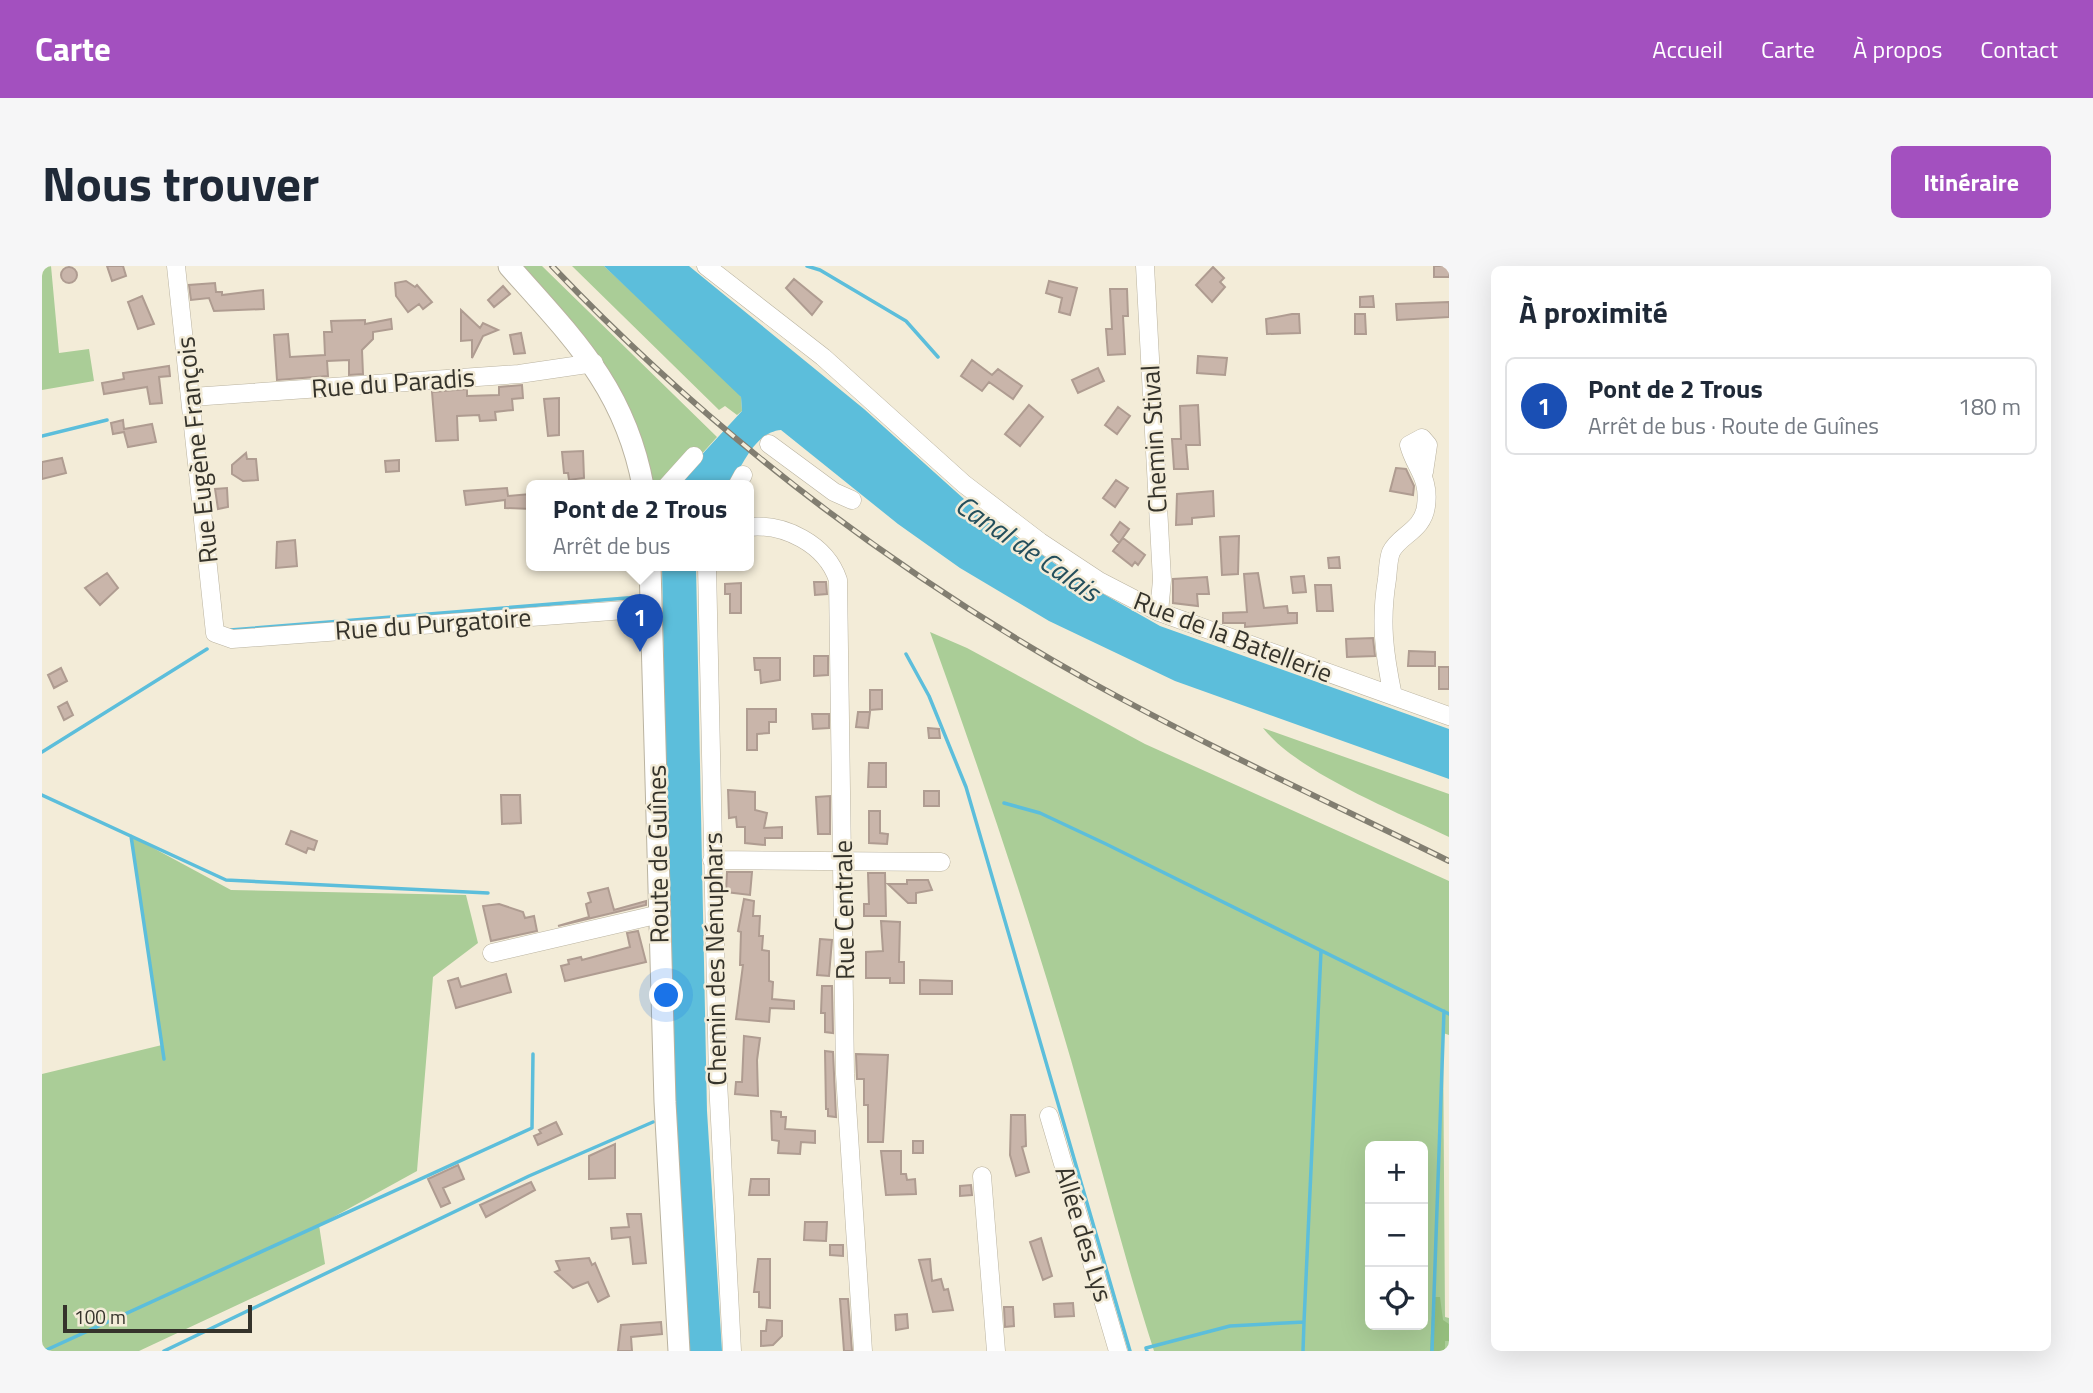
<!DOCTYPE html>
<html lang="fr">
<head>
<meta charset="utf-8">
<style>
  body { margin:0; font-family:"Titillium Web",sans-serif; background:#f6f6f7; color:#1f2937 }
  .controls { position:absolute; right:21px; bottom:21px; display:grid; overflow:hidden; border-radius:10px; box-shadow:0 7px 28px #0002 }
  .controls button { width:63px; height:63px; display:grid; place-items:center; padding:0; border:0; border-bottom:2px solid #e0e1e3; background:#fff; color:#1f2937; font:35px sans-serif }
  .scale { position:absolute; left:21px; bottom:18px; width:189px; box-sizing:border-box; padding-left:7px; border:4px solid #35332b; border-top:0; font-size:19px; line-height:24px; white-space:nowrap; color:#35332b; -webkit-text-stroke:5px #f3ecd8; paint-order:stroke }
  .you { position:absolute; left:625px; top:730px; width:24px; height:24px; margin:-18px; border:5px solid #fff; border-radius:50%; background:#1a73e8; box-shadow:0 0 0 10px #1a73e833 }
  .badge { display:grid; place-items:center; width:46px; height:46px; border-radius:50%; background:#a350bf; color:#fff; font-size:23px; font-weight:700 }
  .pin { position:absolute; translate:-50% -58px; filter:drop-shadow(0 2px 4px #0008) }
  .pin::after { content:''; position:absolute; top:37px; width:24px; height:21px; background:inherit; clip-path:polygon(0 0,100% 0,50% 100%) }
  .popup { position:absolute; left:484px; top:214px; width:228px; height:91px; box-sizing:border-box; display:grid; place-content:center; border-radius:10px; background:#fff; filter:drop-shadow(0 2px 5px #0005); font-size:23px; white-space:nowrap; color:#747a83 }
  .popup b { font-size:26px; color:#1f2937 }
  .popup::after { content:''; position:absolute; left:50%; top:100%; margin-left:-14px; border:14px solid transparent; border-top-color:#fff }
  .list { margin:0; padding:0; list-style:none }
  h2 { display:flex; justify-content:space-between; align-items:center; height:91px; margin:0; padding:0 28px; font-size:30px }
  h2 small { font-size:23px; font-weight:400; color:#747a83 }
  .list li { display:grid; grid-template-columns:46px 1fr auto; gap:21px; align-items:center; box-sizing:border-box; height:98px; margin:0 14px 14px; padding:0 14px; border:2px solid #e0e1e3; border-radius:10px }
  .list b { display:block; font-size:26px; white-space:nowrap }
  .list p { margin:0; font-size:23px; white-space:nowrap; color:#747a83 }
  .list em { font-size:23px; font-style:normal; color:#747a83 }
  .icon { flex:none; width:38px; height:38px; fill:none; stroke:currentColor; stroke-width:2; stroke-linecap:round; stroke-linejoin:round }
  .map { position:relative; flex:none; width:1407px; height:1085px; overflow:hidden; border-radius:10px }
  header { display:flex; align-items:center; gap:42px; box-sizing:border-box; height:98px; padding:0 35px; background:#a350bf; color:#fff }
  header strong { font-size:33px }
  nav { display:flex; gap:38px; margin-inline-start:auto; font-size:24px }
  .intro { display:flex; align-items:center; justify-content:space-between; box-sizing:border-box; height:168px; padding:0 42px }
  h1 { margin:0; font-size:49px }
  .button { padding:18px 32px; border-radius:10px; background:#a350bf; color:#fff; font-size:24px; font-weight:700 }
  main { display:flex; gap:42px; padding:0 42px }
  aside { flex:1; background:#fff; border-radius:10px; box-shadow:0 7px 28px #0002 }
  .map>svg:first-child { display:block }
  .green { fill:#aacd97; fill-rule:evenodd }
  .forest { fill:#95be7d }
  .water { fill:#5cbedb }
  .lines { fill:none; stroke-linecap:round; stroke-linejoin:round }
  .stream { stroke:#5cbedb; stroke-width:3.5 }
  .building { fill:#c9b5aa; stroke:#af9c91; stroke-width:2 }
  .minor-casing { stroke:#bab3a0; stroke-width:19 }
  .major-casing { stroke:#bab3a0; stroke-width:23 }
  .minor { stroke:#fff; stroke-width:18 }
  .major { stroke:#fff; stroke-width:21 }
  .rail-casing { stroke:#827e71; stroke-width:6 }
  .rail { stroke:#f3ecd8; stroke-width:3.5; stroke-dasharray:10; stroke-linecap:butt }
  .labels { text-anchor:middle; stroke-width:5; stroke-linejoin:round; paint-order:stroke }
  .street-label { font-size:26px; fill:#35332b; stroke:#f3ecd8 }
  .water-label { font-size:28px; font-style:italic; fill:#244f5c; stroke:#f3ecd8 }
</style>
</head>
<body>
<header>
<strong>Carte</strong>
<nav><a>Accueil</a><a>Carte</a><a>À propos</a><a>Contact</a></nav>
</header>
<div class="intro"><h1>Nous trouver</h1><a class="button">Itinéraire</a></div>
<main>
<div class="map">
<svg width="1407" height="1085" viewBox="0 0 1407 1085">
  <rect width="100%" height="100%" fill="#f3ecd8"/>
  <path class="green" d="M 0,0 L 9,0 L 17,87 L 47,83 L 52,115 L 0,124 Z
    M 477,0 L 500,0 L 675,171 L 631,220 L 611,220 L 571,112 L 546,76 Z
    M 530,0 L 562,0 L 694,123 L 699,131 L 700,145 L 695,149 L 683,140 L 677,144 Z
    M 888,366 L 925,382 L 1103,478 L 1407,615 L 1407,769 L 1401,767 L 1403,1051 L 1407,1052 L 1407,1085 L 1112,1085 C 1081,989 1057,891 1029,794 C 987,650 939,507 888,366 ZM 1328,880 L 1381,880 L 1381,1059 L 1328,1059 Z
    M 1221,462 L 1407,528 L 1407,571 C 1355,546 1255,506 1221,462 Z
    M 89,570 L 189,624 L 424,629 L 436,677 L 391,711 L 375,905 L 277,959 L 283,998 L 97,1085 L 0,1085 L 0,808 L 120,779 Z"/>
  <path class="forest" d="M 1391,1031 L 1398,1031 L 1401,1054 L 1407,1058 L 1407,1075 L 1403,1075 L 1403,1085 L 1388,1085 Z"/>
  <path class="water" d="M 562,0 L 647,0 L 822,143 L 932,242 L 1035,313 L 1118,360 L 1407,463 L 1407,513 L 1133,415 L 1007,355 L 918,302 L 856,258 L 739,164 C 713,166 700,200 688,220 L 631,220 L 700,145 L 699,131 Z
    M 620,300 L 654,300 L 665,845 L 680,1085 L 648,1085 C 626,824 625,562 620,300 Z"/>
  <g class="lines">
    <path class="stream" d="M 765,0 L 778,4 L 864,55 L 896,91
      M 0,170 L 65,154
      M 188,364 L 597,331
      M 864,388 L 887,430 L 924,521 L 1088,1085
      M 0,486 L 165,383
      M 0,529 L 184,614 L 446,627
      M 962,537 L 998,547 L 1064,578 L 1407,748
      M 89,570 L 122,793
      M 2,1085 L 490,862 L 491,788
      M 122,1085 L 487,910 L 611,856
      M 1105,1085 L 1104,1082 L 1188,1060 L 1262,1056 L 1279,685
      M 1261,1085 L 1262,1056
      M 1390,1085 L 1402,745"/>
  </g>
  <path class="building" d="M 65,0 L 81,0 L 84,10 L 70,15 Z
    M 1392,0 L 1407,0 L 1407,11 L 1392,11 Z
    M 1171,1 L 1182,12 L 1178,16 L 1183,21 L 1170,36 L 1154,19 Z
    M19 9a8 8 0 1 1 16 0a8 8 0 1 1-16 0Z
    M 752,13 L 780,36 L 770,49 L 744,22 Z
    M 364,15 L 373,21 L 375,19 L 390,36 L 381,43 L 377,38 L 366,46 L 354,30 L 353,17 Z
    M 1007,15 L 1035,22 L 1028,49 L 1017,46 L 1020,32 L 1004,27 Z
    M 173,17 L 174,26 L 180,26 L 180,29 L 221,24 L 222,43 L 172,45 L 167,32 L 149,34 L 147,19 Z
    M 461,20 L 468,28 L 452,41 L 446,34 Z
    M 1068,23 L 1085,23 L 1086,50 L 1081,50 L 1083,88 L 1066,89 L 1064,63 L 1070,63 Z
    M 100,30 L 112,58 L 96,63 L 86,36 Z
    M 1331,30 L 1332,41 L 1318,41 L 1318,31 Z
    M 1407,36 L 1407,51 L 1355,54 L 1354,38 Z
    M 419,44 L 438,62 L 441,57 L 456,64 L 441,70 L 430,92 L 430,74 L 419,75 Z
    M 1250,48 L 1257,48 L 1258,67 L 1225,68 L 1224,53 Z
    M 1313,48 L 1323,48 L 1324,68 L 1313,68 Z
    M 349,53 L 350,63 L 331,66 L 331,73 L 320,84 L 321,108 L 307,109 L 307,94 L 285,95 L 286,110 L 235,114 L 232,69 L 246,68 L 248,91 L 283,89 L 282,66 L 290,66 L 289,55 L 323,54 L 323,58 Z
    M 479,67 L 483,87 L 472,88 L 468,69 Z
    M 1156,90 L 1185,92 L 1183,109 L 1155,107 Z
    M 930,94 L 950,109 L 956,103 L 980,120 L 971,133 L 947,116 L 940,125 L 919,110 Z
    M 127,100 L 128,110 L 117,111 L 120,137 L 108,138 L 105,121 L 62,128 L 60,117 L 82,113 L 81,107 Z
    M 1056,102 L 1062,115 L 1036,127 L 1030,114 Z
    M 480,119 L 481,132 L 470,133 L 471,144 L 453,146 L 454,154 L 438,155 L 437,149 L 415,150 L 416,174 L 394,175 L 390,126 L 425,123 L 425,130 L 457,129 L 457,121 Z
    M 517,132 L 517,169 L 506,170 L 502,133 Z
    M 987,139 L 1001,151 L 978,180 L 963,168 Z
    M 1156,139 L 1158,179 L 1144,179 L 1146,203 L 1132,203 L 1130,173 L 1139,173 L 1138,140 Z
    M 1076,141 L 1088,150 L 1075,168 L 1063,159 Z
    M 81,154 L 82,163 L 110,158 L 114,176 L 86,181 L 82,166 L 71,168 L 69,157 Z
    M 541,185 L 542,212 L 527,214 L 526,207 L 522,207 L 520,186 Z
    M 204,187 L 205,193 L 214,193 L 216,214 L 201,215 L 190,208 L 190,199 Z
    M 20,192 L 24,207 L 0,213 L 0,196 Z
    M 357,194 L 357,205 L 344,206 L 343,195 Z
    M 1354,202 L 1364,203 L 1372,220 L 1371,229 L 1348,225 Z
    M 1074,214 L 1086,222 L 1073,241 L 1061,232 Z
    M 185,222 L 186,241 L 176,243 L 173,223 Z
    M 465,222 L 466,230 L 488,228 L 489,243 L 463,242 L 463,234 L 424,239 L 422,225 Z
    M 1171,225 L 1172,250 L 1150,252 L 1150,258 L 1134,259 L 1135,228 Z
    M 1078,256 L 1087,263 L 1077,277 L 1069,269 Z
    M 1197,270 L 1196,308 L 1180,309 L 1178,271 Z
    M 1081,272 L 1103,289 L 1096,299 L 1093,296 L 1090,300 L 1071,285 Z
    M 253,274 L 255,300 L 234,302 L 235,276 Z
    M 1297,291 L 1298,302 L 1287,302 L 1286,292 Z
    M 65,307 L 76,322 L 58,339 L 43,322 Z
    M 1216,307 L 1222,342 L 1245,340 L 1246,347 L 1255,347 L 1255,357 L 1203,361 L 1203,357 L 1181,357 L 1181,347 L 1205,346 L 1202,308 Z
    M 1262,310 L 1264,326 L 1251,327 L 1249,311 Z
    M 1165,311 L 1167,328 L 1155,328 L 1156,340 L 1131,337 L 1131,313 Z
    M 772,316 L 784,316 L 785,328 L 773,329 Z
    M 699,317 L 699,347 L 688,347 L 688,328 L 683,328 L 683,318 Z
    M 1273,319 L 1289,319 L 1291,345 L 1275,345 Z
    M 1331,372 L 1333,390 L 1305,391 L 1304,373 Z
    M 1367,385 L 1393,386 L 1393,400 L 1366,400 Z
    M 772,390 L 786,390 L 786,409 L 772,410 Z
    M 712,392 L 738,392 L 738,414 L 719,417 L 718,404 L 713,404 Z
    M 1397,401 L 1407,401 L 1407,423 L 1397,423 Z
    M 19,402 L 25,415 L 12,422 L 6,409 Z
    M 828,424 L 840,424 L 840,443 L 828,444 Z
    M 25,436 L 31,449 L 22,454 L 16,441 Z
    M 705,443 L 734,443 L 734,456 L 727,456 L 727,467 L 715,468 L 715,484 L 705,484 Z
    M 816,446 L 828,446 L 826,462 L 814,461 Z
    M 770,448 L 787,448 L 787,462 L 771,463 Z
    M 886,462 L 897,463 L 898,472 L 887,472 Z
    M 827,497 L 844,497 L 844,521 L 826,521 Z
    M 686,524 L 713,526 L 713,544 L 725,547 L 722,562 L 740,561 L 740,572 L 723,572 L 723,579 L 703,577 L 703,561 L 695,561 L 694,551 L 687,552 Z
    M 882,525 L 897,525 L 897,540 L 882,540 Z
    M 459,529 L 478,529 L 479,557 L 460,558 Z
    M 788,530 L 788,568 L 776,568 L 774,531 Z
    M 827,545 L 838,545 L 838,567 L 846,568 L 845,578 L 827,577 Z
    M 249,565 L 275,575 L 272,584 L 266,582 L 264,587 L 244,578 Z
    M 685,606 L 710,606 L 708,629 L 684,626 Z
    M 826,607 L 843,607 L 844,650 L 822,650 L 822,638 L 827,638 Z
    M 865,614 L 886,614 L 890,624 L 874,627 L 874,637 L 866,637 L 846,618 L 865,618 Z
    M 566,622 L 572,644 L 604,635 L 604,639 L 516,660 L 547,651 L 544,638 L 549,636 L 546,627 Z
    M 702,633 L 712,635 L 711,650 L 718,650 L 717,670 L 721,670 L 720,684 L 727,685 L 727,715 L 731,716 L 730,733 L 752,735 L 752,743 L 728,742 L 727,756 L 694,753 L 701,699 L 698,699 L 699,666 L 696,665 Z
    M 457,638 L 481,646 L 483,652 L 492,650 L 495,665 L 449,675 L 441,640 Z
    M 839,655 L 858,656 L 857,696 L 862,696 L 862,717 L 848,717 L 848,712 L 824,712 L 824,686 L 841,685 Z
    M 596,665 L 604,696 L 523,715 L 519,700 L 527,698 L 526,694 L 539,691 L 540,694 L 588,681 L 585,667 Z
    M 778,673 L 790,674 L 787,710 L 775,709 Z
    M 464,708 L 469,726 L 414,742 L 406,715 L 416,712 L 419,721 Z
    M 878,714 L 910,715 L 910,728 L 878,728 Z
    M 780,720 L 790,720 L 791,767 L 783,766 L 783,747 L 779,747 Z
    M 702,770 L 718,772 L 715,794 L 716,830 L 693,828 L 694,816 L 700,816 Z
    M 783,785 L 791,786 L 794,851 L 786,850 L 786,843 L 784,843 Z
    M 814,788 L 846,789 L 841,876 L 826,876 L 826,839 L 822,839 L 822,813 L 815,813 Z
    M 729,845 L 739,846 L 739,851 L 744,851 L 743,863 L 773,865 L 773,877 L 759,876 L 758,888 L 736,887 L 737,875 L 730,874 Z
    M 969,849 L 983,849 L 984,880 L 980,881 L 987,906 L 974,910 L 968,889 Z
    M 514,856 L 520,868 L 496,879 L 492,870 L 499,867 L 497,864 Z
    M 871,875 L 881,875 L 881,887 L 871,887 Z
    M 573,878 L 573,912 L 547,913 L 547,890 Z
    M 839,885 L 859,885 L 859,908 L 864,908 L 865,914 L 873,913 L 874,928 L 844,929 Z
    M 416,899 L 422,913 L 401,922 L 408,937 L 399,941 L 386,913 Z
    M 709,913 L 727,913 L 727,929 L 707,929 Z
    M 489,916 L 493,924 L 444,951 L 438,939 Z
    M 929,919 L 930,929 L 918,930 L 918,920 Z
    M 585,948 L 599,948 L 604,997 L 591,998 L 588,971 L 570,973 L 569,962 L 587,961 Z
    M 763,956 L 785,956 L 784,975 L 762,974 Z
    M 999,972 L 1010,1010 L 1001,1014 L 988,976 Z
    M 788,979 L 801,979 L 801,990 L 788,989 Z
    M 547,992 L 550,999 L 553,997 L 567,1030 L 556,1036 L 546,1016 L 531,1022 L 513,1006 L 518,1004 L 514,995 Z
    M 716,993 L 728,993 L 728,1042 L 717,1041 L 717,1026 L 712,1026 Z
    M 888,993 L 890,1015 L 899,1013 L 902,1024 L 906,1023 L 911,1044 L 891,1046 L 877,994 Z
    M 798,1033 L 806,1033 L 810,1085 L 802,1085 Z
    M 1031,1037 L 1032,1050 L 1013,1051 L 1012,1038 Z
    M 962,1041 L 971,1041 L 972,1060 L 963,1061 Z
    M 865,1048 L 866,1062 L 854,1064 L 853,1049 Z
    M 725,1054 L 740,1055 L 740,1070 L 731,1079 L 719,1080 L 719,1065 L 724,1065 Z
    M 619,1056 L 620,1068 L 589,1071 L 590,1085 L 576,1085 L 579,1059 Z"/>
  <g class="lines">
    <defs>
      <path id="minor" d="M 134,0 L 173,367 L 190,373 L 610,342
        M 664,0 L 781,91 L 922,218 L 998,276 L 1057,315 L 1117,346 L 1407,450
        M 1103,0 L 1120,314 L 1117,346
        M 150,131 L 477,108 L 552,97
        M 727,178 L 792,226 L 810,234
        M 625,220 L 652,190
        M 695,220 L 701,209
        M 706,261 C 742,257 784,278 796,314 L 803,808 L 821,1085
        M 665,300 L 676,815 L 690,1085
        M 1351,430 C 1342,387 1338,356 1345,313 C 1346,305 1346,294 1349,286 C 1357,269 1381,265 1384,240 C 1388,211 1373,202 1367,179 L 1380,172 L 1386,179 L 1382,206
        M 670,594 L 899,596
        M 450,687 L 618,648
        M 1007,850 L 1076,1085
        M 940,910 L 954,1085"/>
      <path id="major" d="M 467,0 C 530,71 583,122 601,220
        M 608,300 L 623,836 L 637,1085"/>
    </defs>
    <use href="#minor" class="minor-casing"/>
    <use href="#major" class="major-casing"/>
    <use href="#minor" class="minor"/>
    <use href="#major" class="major"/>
    <defs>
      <path id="rail" d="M 510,0 C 666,164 849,304 1047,415 C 1164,480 1287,536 1407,595"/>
    </defs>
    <use href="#rail" class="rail-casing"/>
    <use href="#rail" class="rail"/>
  </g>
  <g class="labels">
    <g class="street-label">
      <text transform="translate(351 117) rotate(-4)" y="9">Rue du Paradis</text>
      <text transform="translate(1112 173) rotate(-93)" y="9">Chemin Stival</text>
      <text transform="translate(155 184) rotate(-96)" y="9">Rue Eugène François</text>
      <text transform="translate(391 358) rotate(-4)" y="9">Rue du Purgatoire</text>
      <text transform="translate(1191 371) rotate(21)" y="9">Rue de la Batellerie</text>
      <text transform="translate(616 588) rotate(-91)" y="9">Route de Guînes</text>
      <text transform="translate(802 644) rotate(-91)" y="9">Rue Centrale</text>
      <text transform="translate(673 693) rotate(-91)" y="9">Chemin des Nénuphars</text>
      <text transform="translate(1042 968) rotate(73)" y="9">Allée des Lys</text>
    </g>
    <g class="water-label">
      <text transform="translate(986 282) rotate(34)" y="10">Canal de Calais</text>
    </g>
  </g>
</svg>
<div class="controls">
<button>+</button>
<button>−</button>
<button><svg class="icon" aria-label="locate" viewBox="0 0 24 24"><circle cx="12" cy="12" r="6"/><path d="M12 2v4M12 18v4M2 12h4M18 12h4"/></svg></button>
</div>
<div class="scale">100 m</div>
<div class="you"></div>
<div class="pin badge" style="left:598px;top:386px;background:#1a4fb4">1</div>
<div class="popup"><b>Pont de 2 Trous</b>Arrêt de bus</div>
</div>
<aside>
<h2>À proximité<small></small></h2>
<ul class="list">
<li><span class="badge" style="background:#1a4fb4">1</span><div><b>Pont de 2 Trous</b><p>Arrêt de bus · Route de Guînes</p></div><em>180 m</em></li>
</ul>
</aside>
</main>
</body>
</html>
